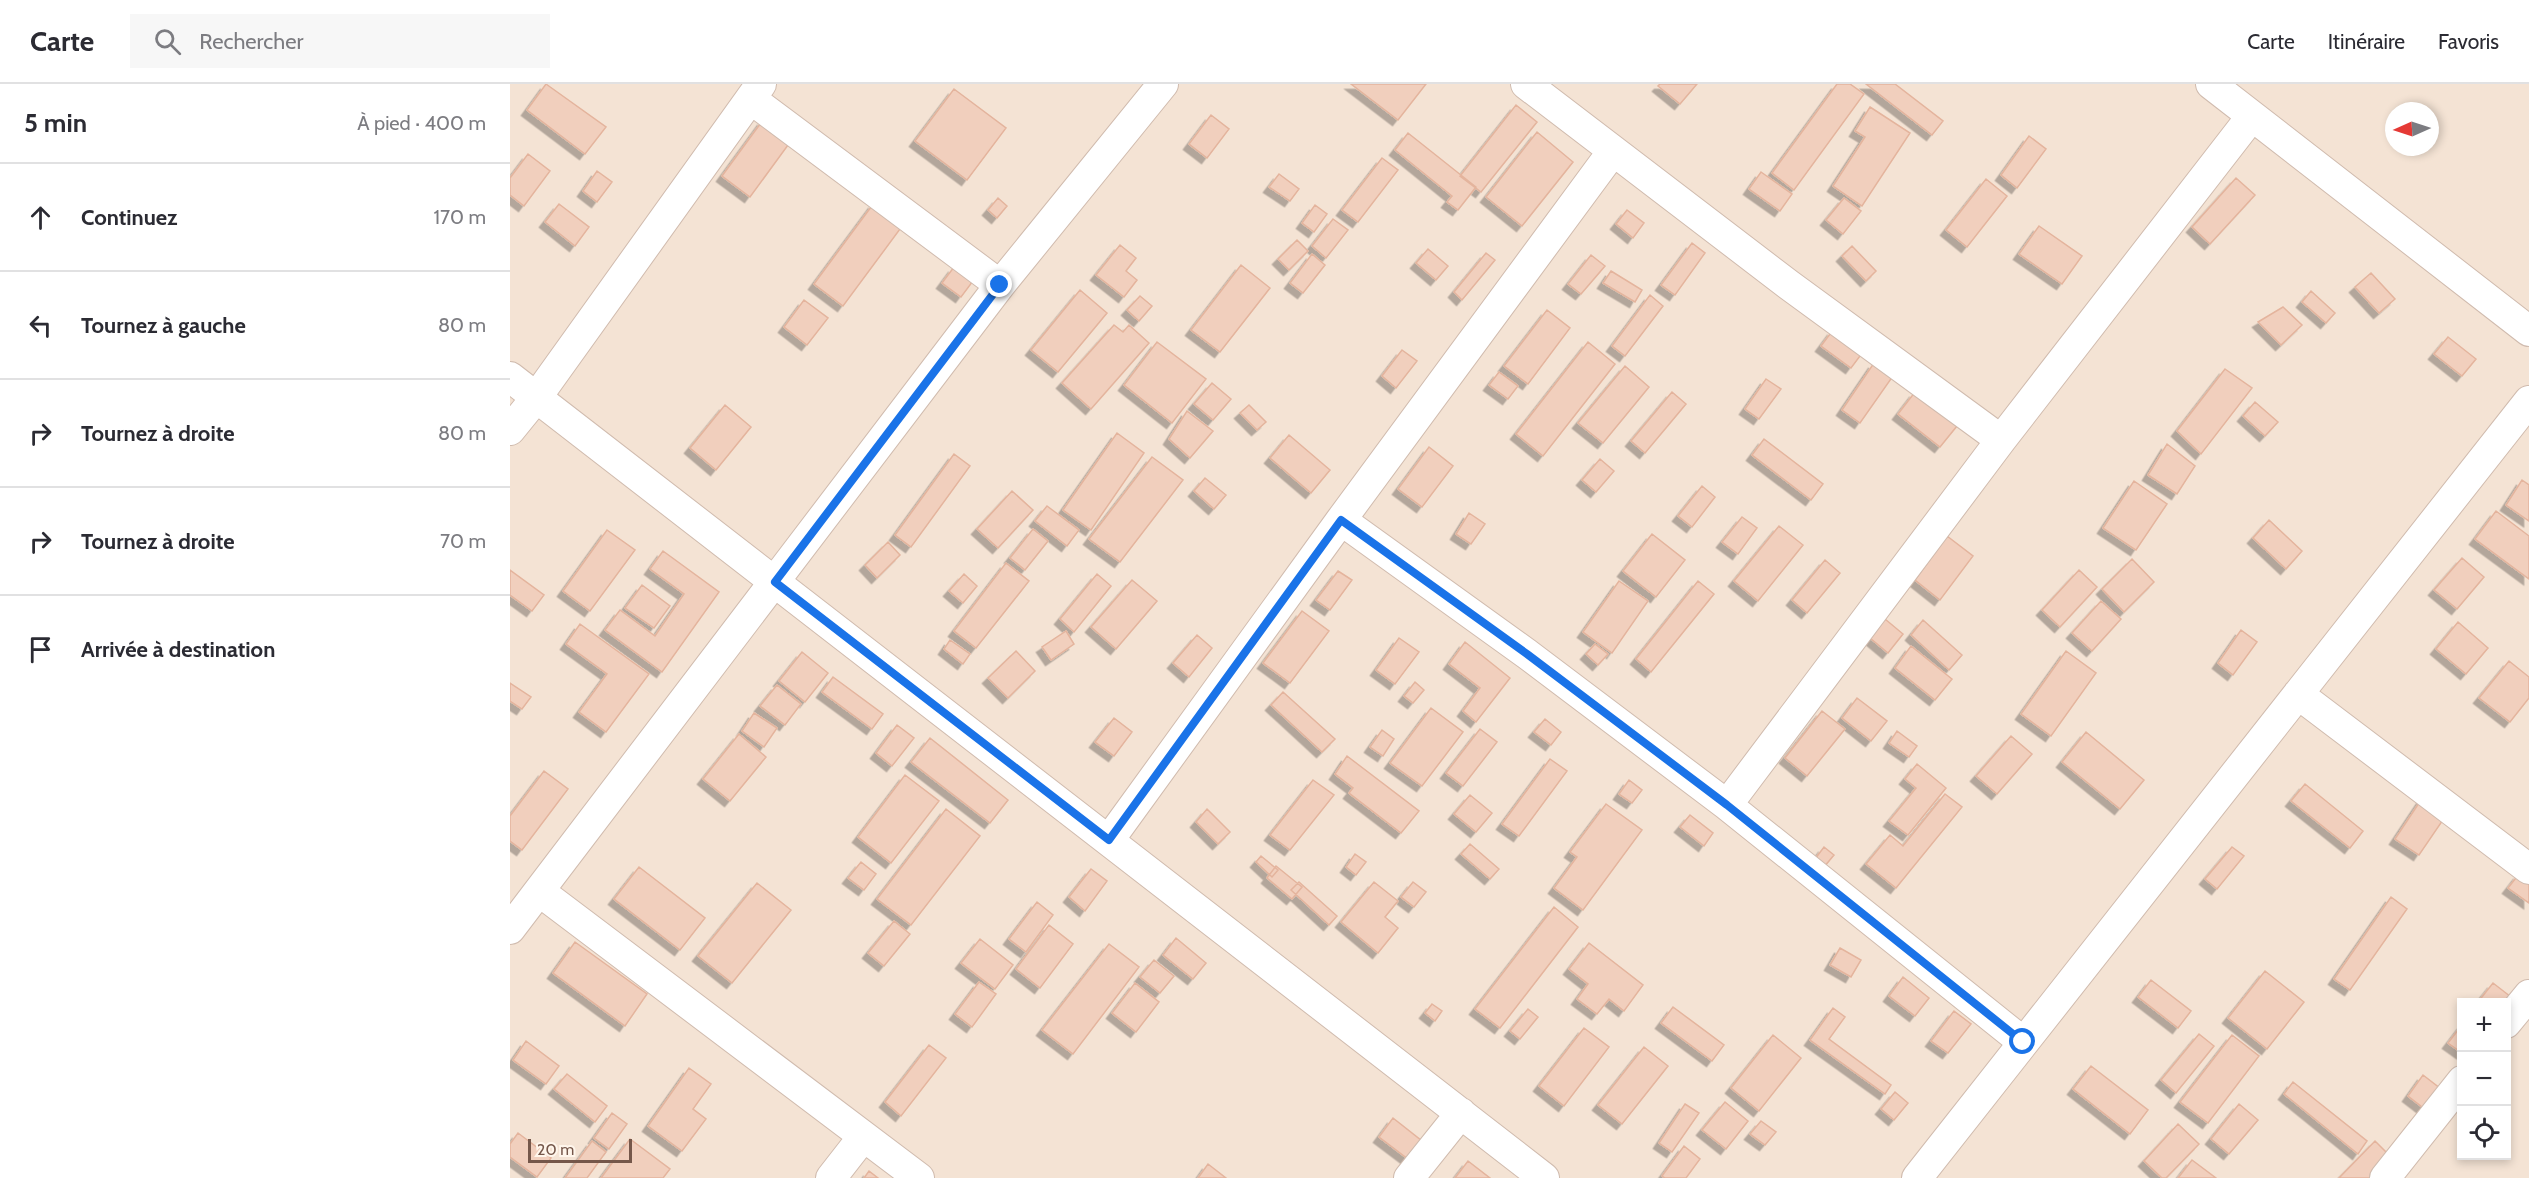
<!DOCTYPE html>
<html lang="fr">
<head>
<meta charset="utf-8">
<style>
  body { margin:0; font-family:Cabin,sans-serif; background:#f7f7f7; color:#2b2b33 }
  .controls { position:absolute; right:18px; bottom:18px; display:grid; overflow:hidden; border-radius:0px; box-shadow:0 3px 9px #0003 }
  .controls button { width:54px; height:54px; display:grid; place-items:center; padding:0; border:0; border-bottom:2px solid #e1e1e2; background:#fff; color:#2b2b33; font:30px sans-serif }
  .compass { position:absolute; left:1875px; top:18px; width:54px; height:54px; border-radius:50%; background:#fff; box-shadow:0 3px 9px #0003; rotate:267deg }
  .scale { position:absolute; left:18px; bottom:15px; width:104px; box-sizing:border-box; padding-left:6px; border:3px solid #75574a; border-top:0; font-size:16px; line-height:21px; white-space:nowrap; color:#75574a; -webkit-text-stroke:4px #fff6ec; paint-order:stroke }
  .stop { position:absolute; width:18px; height:18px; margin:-14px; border:4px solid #1a73e8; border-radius:50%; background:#fff }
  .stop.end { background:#1a73e8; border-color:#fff; box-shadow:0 2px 6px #0008 }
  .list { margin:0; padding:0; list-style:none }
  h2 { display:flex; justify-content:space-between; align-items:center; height:78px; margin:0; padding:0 24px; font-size:26px }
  h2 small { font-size:20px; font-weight:400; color:#7c7c81 }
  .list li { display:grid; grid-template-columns:39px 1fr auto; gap:18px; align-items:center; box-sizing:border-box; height:108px; padding:0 24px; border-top:2px solid #e1e1e2 }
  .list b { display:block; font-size:22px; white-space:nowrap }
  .list em { font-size:20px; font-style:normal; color:#7c7c81 }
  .icon { flex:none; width:33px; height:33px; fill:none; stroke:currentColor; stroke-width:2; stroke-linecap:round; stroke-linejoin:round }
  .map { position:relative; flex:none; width:2019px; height:1094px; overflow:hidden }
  header { display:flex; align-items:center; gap:36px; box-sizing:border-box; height:84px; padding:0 30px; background:#fff; border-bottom:2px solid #e1e1e2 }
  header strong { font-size:28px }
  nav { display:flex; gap:33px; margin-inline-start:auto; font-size:21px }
  .search { width:420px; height:54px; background:#f7f7f7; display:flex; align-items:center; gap:15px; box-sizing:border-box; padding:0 21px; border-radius:0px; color:#7c7c81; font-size:22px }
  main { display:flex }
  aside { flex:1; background:#fff }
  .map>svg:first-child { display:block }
  .residential { fill:#f4e3d4; fill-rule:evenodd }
  .building { fill:#f1cfbd; stroke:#e4b49d; stroke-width:1.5; filter:url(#shadow) }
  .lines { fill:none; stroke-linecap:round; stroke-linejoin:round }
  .street-casing { stroke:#d0bbae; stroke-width:32 }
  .street { stroke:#fff; stroke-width:30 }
  .route { stroke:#1a73e8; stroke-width:8 }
</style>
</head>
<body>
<header>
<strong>Carte</strong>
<div class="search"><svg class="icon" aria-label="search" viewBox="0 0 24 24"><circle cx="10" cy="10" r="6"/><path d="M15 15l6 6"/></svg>Rechercher</div>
<nav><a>Carte</a><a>Itinéraire</a><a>Favoris</a></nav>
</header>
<main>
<aside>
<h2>5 min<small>À pied · 400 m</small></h2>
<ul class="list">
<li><svg class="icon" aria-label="ahead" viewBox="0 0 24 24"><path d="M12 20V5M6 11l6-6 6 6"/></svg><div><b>Continuez</b></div><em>170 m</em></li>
<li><svg class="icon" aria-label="left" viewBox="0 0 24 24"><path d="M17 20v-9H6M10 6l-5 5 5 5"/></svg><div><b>Tournez à gauche</b></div><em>80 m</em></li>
<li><svg class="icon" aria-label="right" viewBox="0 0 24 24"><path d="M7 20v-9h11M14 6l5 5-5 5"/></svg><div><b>Tournez à droite</b></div><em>80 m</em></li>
<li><svg class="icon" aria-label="right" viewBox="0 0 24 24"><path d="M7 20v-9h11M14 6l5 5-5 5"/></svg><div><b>Tournez à droite</b></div><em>70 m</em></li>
<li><svg class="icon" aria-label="arrive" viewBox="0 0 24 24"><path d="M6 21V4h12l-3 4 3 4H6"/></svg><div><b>Arrivée à destination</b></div></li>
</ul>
</aside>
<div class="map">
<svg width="2019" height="1094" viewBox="0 0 2019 1094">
  <defs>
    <filter id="shadow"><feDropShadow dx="-5.5" dy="5.5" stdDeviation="0" flood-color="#0004"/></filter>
  </defs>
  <rect width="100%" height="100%" fill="#fcf2e5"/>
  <path class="residential" d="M 0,0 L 2019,0 L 2019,1094 L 0,1094 ZM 1884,27 L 1920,27 L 1920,63 L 1884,63 ZM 1952,918 L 1996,918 L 1996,1072 L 1952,1072 Z"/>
  <path class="building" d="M 36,0 L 96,43 L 75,70 L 17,26 Z
    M 841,0 L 916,0 L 888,36 Z
    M 1150,0 L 1187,0 L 1170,20 L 1148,2 Z
    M 1327,0 L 1340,0 L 1354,10 L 1284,106 L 1262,89 Z
    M 1356,0 L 1385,0 L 1433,37 L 1422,51 Z
    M 444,5 L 496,44 L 457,96 L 405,57 Z
    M 1006,21 L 1027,38 L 971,108 L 950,92 Z
    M 1360,23 L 1400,49 L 1352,122 L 1323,102 L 1355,53 L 1345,47 Z
    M 701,31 L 719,45 L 697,74 L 679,60 Z
    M 253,36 L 281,57 L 240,113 L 212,92 Z
    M 1027,48 L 1063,78 L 1012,142 L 976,113 Z
    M 898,49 L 966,103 L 948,126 L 937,118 L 942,112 L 885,66 Z
    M 1519,52 L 1536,65 L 1507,104 L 1491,91 Z
    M 18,70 L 40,87 L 14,122 L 0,111 L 0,94 Z
    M 872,74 L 888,86 L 848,138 L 832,126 Z
    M 87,87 L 102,98 L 87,118 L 73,107 Z
    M 1251,88 L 1282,110 L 1270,127 L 1239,105 Z
    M 769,90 L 789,105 L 780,117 L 759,103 Z
    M 1726,94 L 1745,111 L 1700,160 L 1682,143 Z
    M 1476,95 L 1497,112 L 1457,163 L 1436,146 Z
    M 488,114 L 497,122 L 487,134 L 478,126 Z
    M 1334,114 L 1351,127 L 1333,150 L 1316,136 Z
    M 364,119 L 393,141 L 333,222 L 304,200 Z
    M 49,120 L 79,143 L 65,162 L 35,138 Z
    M 805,121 L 817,130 L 804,148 L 792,139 Z
    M 1117,126 L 1134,139 L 1123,154 L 1106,140 Z
    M 823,135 L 838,146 L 816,174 L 802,162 Z
    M 1529,142 L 1572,172 L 1552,200 L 1509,170 Z
    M 787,156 L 798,167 L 779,186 L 768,175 Z
    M 1182,159 L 1195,169 L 1165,211 L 1151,201 Z
    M 610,161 L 626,174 L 616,187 L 627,196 L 614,213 L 586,191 Z
    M 1342,162 L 1366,187 L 1356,197 L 1332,172 Z
    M 918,165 L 938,182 L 926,196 L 906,179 Z
    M 976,169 L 985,176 L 952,216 L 944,208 Z
    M 802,170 L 815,181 L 793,209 L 780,199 Z
    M 1081,171 L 1095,182 L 1071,210 L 1058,200 Z
    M 731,181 L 760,204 L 710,268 L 681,246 Z
    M 444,183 L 463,197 L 451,213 L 432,199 Z
    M 1101,187 L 1132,206 L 1125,218 L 1093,199 Z
    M 1861,189 L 1885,215 L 1869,229 L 1845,203 Z
    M 570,206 L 597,229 L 548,288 L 521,266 Z
    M 1801,207 L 1825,229 L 1816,239 L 1792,218 Z
    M 1140,211 L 1153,222 L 1115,272 L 1102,262 Z
    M 630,212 L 642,222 L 629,237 L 617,226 Z
    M 294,216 L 318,234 L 297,261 L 274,243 Z
    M 1773,223 L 1792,241 L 1771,261 L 1748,238 Z
    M 1037,226 L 1060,244 L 1018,300 L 994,282 Z
    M 604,241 L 613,248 L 619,241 L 639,259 L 581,325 L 552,299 Z
    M 1323,246 L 1353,268 L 1341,284 L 1311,262 Z
    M 1938,253 L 1966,275 L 1952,292 L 1924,270 Z
    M 647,258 L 696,295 L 662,339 L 614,301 Z
    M 1078,258 L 1105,280 L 1033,372 L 1006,350 Z
    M 892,266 L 907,277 L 886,304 L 872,292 Z
    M 1364,279 L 1383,292 L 1350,339 L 1332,326 Z
    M 1115,282 L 1139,303 L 1093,359 L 1068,339 Z
    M 1715,285 L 1742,304 L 1691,370 L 1667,347 Z
    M 989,288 L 1008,302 L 998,315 L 979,301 Z
    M 1256,295 L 1271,305 L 1249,335 L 1235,325 Z
    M 702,299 L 721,315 L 703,336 L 684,320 Z
    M 1162,308 L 1176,320 L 1135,369 L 1121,357 Z
    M 1405,308 L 1447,342 L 1430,363 L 1388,330 Z
    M 1745,318 L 1768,338 L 1755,352 L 1733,332 Z
    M 215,321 L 241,343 L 206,386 L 180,364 Z
    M 739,321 L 756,338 L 747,346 L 730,329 Z
    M 677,327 L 703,347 L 680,374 L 659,355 Z
    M 607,349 L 634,369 L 581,446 L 553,426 Z
    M 779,351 L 820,386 L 801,409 L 760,374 Z
    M 1254,355 L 1313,400 L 1301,416 L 1242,371 Z
    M 1657,360 L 1685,382 L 1667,410 L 1638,391 Z
    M 919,363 L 943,382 L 912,423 L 888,405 Z
    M 444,370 L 460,382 L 401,463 L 385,451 Z
    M 642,373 L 673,396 L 610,478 L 579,455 Z
    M 1090,375 L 1104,387 L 1086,408 L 1072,396 Z
    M 695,394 L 716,411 L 704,425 L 684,407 Z
    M 2012,396 L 2019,401 L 2019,437 L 1996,421 Z
    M 1624,397 L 1657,420 L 1626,466 L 1593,444 Z
    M 1192,402 L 1205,413 L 1182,443 L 1168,432 Z
    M 502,407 L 523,426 L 488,464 L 467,445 Z
    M 537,422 L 569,446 L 557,462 L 525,437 Z
    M 1986,427 L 2019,452 L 2019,495 L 1965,455 Z
    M 959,429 L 975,440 L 961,460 L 946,450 Z
    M 1232,433 L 1247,444 L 1228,470 L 1212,458 Z
    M 1759,436 L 1792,467 L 1776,485 L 1743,454 Z
    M 1269,442 L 1293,461 L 1248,517 L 1224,497 Z
    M 523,445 L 538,457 L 515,486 L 500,474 Z
    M 97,446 L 125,466 L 80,527 L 53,507 Z
    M 1142,450 L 1175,476 L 1146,513 L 1113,487 Z
    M 1437,452 L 1463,472 L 1430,516 L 1405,496 Z
    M 378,458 L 390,471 L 367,494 L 355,481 Z
    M 153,467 L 209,508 L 152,588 L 95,546 L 110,526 L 145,552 L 174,510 L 140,485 Z
    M 1952,474 L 1974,493 L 1947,525 L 1924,506 Z
    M 1622,475 L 1644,498 L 1614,528 L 1592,505 Z
    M 1315,476 L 1330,489 L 1297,529 L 1282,516 Z
    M 496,479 L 519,497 L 466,564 L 444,547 Z
    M 0,486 L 34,511 L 22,527 L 0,511 Z
    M 1569,486 L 1587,503 L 1550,543 L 1532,526 Z
    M 828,487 L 842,496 L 820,526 L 806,516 Z
    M 454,490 L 467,502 L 453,519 L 439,507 Z
    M 587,490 L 601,502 L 564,548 L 550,535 Z
    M 622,496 L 647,517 L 606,565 L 581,543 Z
    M 1109,497 L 1138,517 L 1102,569 L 1073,548 Z
    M 1188,497 L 1204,510 L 1141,588 L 1126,575 Z
    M 132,501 L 160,522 L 144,544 L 115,524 Z
    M 1591,517 L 1611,535 L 1582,567 L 1562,549 Z
    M 792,527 L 819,547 L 780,599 L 753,579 Z
    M 1375,535 L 1393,550 L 1378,569 L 1360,554 Z
    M 1413,536 L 1452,571 L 1439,586 L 1401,551 Z
    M 1948,538 L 1978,564 L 1956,590 L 1926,565 Z
    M 70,540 L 139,590 L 96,648 L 69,628 L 97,590 L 56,560 Z
    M 1731,546 L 1747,558 L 1723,591 L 1708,579 Z
    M 556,547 L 564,560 L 541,576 L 532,563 Z
    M 687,551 L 702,564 L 679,593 L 663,579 Z
    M 889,554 L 909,568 L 885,600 L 866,586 Z
    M 440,556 L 460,570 L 453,580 L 434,565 Z
    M 955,558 L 1000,594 L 966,638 L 953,627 L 970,604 L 939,580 Z
    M 1085,560 L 1098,570 L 1088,581 L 1076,570 Z
    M 1401,562 L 1442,595 L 1425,616 L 1385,584 Z
    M 506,567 L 525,587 L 498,614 L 478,594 Z
    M 1556,567 L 1586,589 L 1541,652 L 1511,630 Z
    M 292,568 L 318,589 L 295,618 L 269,597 Z
    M 1999,577 L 2019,593 L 2019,614 L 2000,638 L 1969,614 Z
    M 323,593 L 373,630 L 362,645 L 312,608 Z
    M 905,598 L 914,606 L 903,619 L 894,612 Z
    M 0,599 L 21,613 L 12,625 L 0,617 Z
    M 267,601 L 291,620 L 275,641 L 250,622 Z
    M 773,608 L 825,655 L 812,668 L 761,621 Z
    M 1347,614 L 1377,637 L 1361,657 L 1332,634 Z
    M 921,624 L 953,648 L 912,702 L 880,679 Z
    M 1312,627 L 1335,645 L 1297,692 L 1275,674 Z
    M 244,629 L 267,644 L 254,663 L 232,647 Z
    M 604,634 L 622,648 L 604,672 L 585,658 Z
    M 1035,635 L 1051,648 L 1041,661 L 1024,648 Z
    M 387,641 L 404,654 L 382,682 L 366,669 Z
    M 970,645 L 987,658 L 953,702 L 936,689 Z
    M 872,646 L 884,655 L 873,672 L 860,663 Z
    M 1387,647 L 1407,662 L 1399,673 L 1379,659 Z
    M 1576,648 L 1634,696 L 1610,725 L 1552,678 Z
    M 229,650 L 256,673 L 220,717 L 193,695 Z
    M 1501,652 L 1522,670 L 1487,710 L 1466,692 Z
    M 420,654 L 498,716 L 480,739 L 401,678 Z
    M 837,672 L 909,727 L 891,749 L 839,709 L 843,704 L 825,690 Z
    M 1040,675 L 1057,687 L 1009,752 L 992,740 Z
    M 1407,680 L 1436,704 L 1398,751 L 1379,737 L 1406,704 L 1395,695 Z
    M 34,687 L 58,705 L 12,766 L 0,757 L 0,732 Z
    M 395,691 L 429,717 L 381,779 L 348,753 Z
    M 803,696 L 824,711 L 780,766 L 760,751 Z
    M 1119,696 L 1132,706 L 1122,719 L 1109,710 Z
    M 1795,700 L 1853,747 L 1840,764 L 1781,717 Z
    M 1435,710 L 1452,723 L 1386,804 L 1356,780 L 1380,751 L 1393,762 Z
    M 960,711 L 982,729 L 966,748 L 944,730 Z
    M 1913,713 L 1937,730 L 1909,771 L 1885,755 Z
    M 1096,720 L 1132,746 L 1073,826 L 1044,804 L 1067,773 L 1060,768 Z
    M 436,725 L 470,752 L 401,841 L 367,815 Z
    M 697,725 L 720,748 L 708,760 L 686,738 Z
    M 1180,731 L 1203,749 L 1194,762 L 1170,743 Z
    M 960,760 L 989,785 L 980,795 L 951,770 Z
    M 1314,763 L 1324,771 L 1314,783 L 1305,775 Z
    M 1722,763 L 1734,772 L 1707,805 L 1695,795 Z
    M 845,770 L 856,778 L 846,791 L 836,783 Z
    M 751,772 L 768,786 L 762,793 L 746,778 Z
    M 351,778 L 366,790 L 354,806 L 338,794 Z
    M 766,782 L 792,803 L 782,815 L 757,794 Z
    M 129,783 L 195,834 L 170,866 L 104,815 Z
    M 581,785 L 597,797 L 575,827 L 559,813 Z
    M 2009,790 L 2019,797 L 2019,819 L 1998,804 Z
    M 789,798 L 827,832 L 819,841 L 781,806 Z
    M 864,798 L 888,817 L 875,833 L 888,844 L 868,869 L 831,838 Z
    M 903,798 L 916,808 L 904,823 L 891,813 Z
    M 247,799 L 281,826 L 222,899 L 188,872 Z
    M 1881,813 L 1897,825 L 1840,906 L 1824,895 Z
    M 527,818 L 543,831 L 516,868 L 499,855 Z
    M 1044,823 L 1068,843 L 990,944 L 965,925 Z
    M 384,837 L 400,850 L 374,882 L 358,869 Z
    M 539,841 L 563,860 L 530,904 L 506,885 Z
    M 666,854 L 696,879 L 683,895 L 653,871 Z
    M 470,855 L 503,881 L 485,905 L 451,879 Z
    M 65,858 L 137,910 L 115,942 L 43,889 Z
    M 1079,859 L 1133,901 L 1114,927 L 1099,915 L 1087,930 L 1067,915 L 1078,900 L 1059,885 Z
    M 599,860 L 629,883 L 563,970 L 532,946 Z
    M 1330,864 L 1351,876 L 1341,893 L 1320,881 Z
    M 644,876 L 664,892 L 650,909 L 630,893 Z
    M 1755,887 L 1794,918 L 1757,965 L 1718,934 Z
    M 1393,893 L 1419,914 L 1405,932 L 1379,912 Z
    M 1641,896 L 1681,927 L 1668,944 L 1628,913 Z
    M 469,898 L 486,910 L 462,943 L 445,930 Z
    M 625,899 L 649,918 L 626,948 L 602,929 Z
    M 1983,899 L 2001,913 L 1996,918 L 1968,918 Z
    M 922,920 L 932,927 L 925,937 L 915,929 Z
    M 1163,923 L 1214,961 L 1202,977 L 1151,939 Z
    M 1323,924 L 1335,933 L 1319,955 L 1381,1001 L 1375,1010 L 1300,956 Z
    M 1018,925 L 1028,933 L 1010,955 L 1000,947 Z
    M 1444,927 L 1461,940 L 1438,969 L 1421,957 Z
    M 1952,941 L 1952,969 L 1938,959 Z
    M 1074,944 L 1099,963 L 1054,1022 L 1029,1002 Z
    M 1689,950 L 1704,962 L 1666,1009 L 1651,996 Z
    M 1263,951 L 1291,974 L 1249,1027 L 1221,1004 Z
    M 1722,951 L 1749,972 L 1698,1039 L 1670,1018 Z
    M 16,957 L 49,982 L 36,1000 L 3,976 Z
    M 419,961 L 436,974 L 391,1032 L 375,1018 Z
    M 1134,963 L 1158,982 L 1112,1040 L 1088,1021 Z
    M 1581,982 L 1638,1026 L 1620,1050 L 1563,1005 Z
    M 179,984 L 201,1000 L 183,1025 L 196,1035 L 172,1067 L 138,1042 Z
    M 57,990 L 97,1022 L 85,1038 L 44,1005 Z
    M 1913,991 L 1931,1005 L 1916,1026 L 1898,1012 Z
    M 1783,998 L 1857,1057 L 1848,1070 L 1774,1010 Z
    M 1385,1008 L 1398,1019 L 1384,1036 L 1371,1025 Z
    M 1215,1018 L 1238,1037 L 1216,1065 L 1192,1046 Z
    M 1175,1020 L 1189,1029 L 1162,1068 L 1149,1059 Z
    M 1729,1020 L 1748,1036 L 1719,1070 L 1701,1055 Z
    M 102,1029 L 117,1040 L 99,1065 L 84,1054 Z
    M 883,1034 L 912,1057 L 898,1075 L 869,1053 Z
    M 1251,1037 L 1266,1048 L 1255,1061 L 1240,1050 Z
    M 1668,1040 L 1689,1060 L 1656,1094 L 1652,1094 L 1634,1077 Z
    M 8,1049 L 41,1074 L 27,1093 L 0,1073 L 0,1060 Z
    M 120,1055 L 160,1085 L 153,1094 L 91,1094 Z
    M 82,1057 L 96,1068 L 77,1094 L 55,1094 Z
    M 1865,1057 L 1884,1076 L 1867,1094 L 1829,1094 Z
    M 1174,1062 L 1190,1075 L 1176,1094 L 1155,1094 L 1152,1092 Z
    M 1682,1076 L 1706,1094 L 1668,1094 Z
    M 958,1077 L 980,1094 L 945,1094 Z
    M 698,1080 L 716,1094 L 688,1094 Z
    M 359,1087 L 368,1094 L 354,1094 Z"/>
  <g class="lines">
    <defs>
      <path id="street" d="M 1016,0 L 1279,201 L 1491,356
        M 1701,0 L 2019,247
        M 241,15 L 490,201
        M 0,293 L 1034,1094
        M 0,346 L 26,314 L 251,0
        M 831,436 L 1017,570 L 1217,721 L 1513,958
        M 1788,610 L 2019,785
        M 1217,721 L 1491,356 L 1742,32
        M 599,756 L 831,436 L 1103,67
        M 29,807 L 409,1094
        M 0,845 L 490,201 L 653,0
        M 1996,939 L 2019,911
        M 321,1094 L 353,1053
        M 899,1094 L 951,1029
        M 1407,1094 L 2019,317
        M 1875,1094 L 1952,997"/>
    </defs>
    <use href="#street" class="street-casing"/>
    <use href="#street" class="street"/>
  </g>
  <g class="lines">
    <path class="route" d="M 490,201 L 265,498 L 599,756 L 831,436 L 1017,570 L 1217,721 L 1513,958"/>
  </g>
</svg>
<div class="controls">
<button>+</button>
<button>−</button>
<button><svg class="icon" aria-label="locate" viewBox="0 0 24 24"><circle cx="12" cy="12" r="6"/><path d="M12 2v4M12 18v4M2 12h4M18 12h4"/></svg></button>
</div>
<svg class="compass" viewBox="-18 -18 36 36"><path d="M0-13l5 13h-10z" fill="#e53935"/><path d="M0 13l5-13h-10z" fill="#7c7c81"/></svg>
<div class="scale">20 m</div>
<div class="stop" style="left:1513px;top:958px"></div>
<div class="stop end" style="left:490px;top:201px"></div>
</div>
</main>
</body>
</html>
